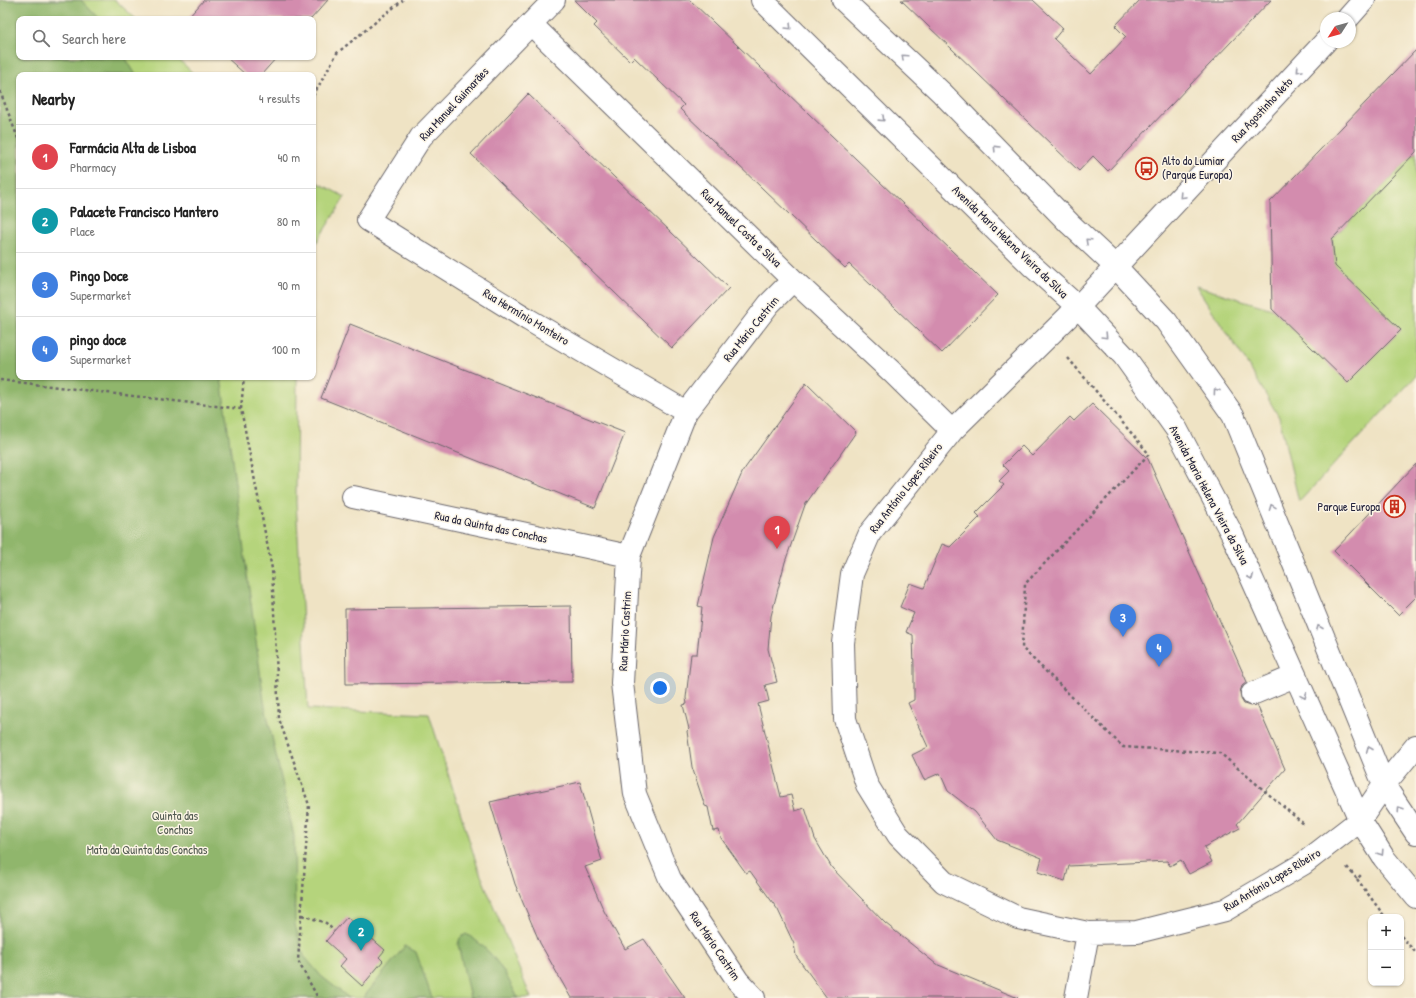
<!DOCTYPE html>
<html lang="en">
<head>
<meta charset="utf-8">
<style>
  body { margin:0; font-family:"Patrick Hand",sans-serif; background:#f6f6f6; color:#222 }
  .controls { position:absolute; right:12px; bottom:12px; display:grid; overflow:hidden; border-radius:8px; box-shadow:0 1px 3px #0004 }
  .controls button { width:36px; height:36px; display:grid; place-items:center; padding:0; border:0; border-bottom:1px solid #e0e0e0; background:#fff; color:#222; font:20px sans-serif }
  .compass { position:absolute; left:1320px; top:12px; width:36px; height:36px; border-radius:50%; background:#fff; box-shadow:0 1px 3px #0004; rotate:234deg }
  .you { position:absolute; left:660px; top:688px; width:14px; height:14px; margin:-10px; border:3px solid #fff; border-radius:50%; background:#1a73e8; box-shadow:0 0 0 6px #1a73e833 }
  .badge { display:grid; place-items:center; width:26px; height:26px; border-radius:50%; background:#d93025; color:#fff; font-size:13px; font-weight:700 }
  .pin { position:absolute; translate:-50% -33px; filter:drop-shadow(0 1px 2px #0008) }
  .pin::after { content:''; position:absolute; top:21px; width:14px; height:12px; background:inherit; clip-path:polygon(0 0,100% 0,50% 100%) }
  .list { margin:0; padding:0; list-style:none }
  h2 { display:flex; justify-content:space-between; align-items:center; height:52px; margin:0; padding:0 16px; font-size:17px }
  h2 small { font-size:13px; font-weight:400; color:#767676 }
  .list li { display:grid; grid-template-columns:26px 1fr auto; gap:12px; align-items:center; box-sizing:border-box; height:64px; padding:0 16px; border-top:1px solid #e0e0e0 }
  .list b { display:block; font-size:15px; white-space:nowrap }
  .list p { margin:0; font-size:13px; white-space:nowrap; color:#767676 }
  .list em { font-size:13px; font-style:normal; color:#767676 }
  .icon { flex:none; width:22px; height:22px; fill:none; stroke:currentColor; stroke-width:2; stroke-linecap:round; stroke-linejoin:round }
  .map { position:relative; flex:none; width:1416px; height:998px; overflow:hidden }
  .search { position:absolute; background:#fff; box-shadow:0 1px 3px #0004; left:16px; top:16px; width:300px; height:44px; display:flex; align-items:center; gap:10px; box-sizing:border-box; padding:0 14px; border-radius:8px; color:#767676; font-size:15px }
  .panel { position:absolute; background:#fff; box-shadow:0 1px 3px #0004; left:16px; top:72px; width:300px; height:308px; border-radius:8px }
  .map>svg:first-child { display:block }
  .green { fill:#b5d47c; stroke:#6c7b5c }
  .forest { fill:#90b66c; stroke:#596c54 }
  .building { fill:#d38cae }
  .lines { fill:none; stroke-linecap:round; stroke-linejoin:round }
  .minor-casing { stroke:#6a666b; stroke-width:24 }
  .path { stroke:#6a666b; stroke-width:2.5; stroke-dasharray:3 3; stroke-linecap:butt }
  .minor { stroke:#fff; stroke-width:22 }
  .oneway { stroke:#9c9ca7 }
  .labels { text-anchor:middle; stroke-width:3; stroke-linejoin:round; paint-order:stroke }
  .street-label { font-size:12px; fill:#22223b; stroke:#fcf5e5 }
  .poi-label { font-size:12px; fill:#22223b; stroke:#fcf5e5; text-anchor:start }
  .park-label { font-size:12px; fill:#4e574e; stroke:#fcf5e5 }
</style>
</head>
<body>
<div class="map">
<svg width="1416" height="998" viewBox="0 0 1416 998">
  <rect width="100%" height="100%" fill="#fcf5e5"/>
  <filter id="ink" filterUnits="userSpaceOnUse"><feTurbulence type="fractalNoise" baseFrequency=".025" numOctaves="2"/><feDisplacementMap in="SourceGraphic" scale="8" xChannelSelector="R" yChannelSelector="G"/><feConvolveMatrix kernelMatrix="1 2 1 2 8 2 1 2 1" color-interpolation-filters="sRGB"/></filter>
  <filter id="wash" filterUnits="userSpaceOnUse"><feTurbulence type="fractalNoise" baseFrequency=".012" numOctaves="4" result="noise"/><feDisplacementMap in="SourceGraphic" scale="16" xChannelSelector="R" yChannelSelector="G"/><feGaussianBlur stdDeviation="0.9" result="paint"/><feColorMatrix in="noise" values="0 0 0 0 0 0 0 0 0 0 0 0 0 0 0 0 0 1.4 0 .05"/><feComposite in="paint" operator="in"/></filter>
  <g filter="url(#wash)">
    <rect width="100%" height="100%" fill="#efe3c4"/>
    <path class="green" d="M 0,0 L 115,0 L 136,19 L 19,19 L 19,57 L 176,57 L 195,75 L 19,75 L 19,377 L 297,377 L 296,502 L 308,709 L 429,714 L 478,868 L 531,998 L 0,998 Z
      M 1416,152 L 1416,376 L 1299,502 L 1279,417 L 1247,363 L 1196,286 L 1272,309 L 1348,382 L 1401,330 L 1335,266 L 1332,239 Z
      M 313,180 L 345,197 L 313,248 Z"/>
    <path class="forest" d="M 0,0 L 81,0 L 99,19 L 19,19 L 19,57 L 125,57 L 136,75 L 19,75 L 19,377 L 221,377 L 264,701 L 294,836 L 295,925 L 304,956 L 321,976 L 349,998 L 0,998 Z
      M 466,934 C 492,949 505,972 518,998 L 470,998 L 458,944 L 460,938 Z
      M 405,946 L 416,952 L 432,998 L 363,998 Z"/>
    <g id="blocks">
      <path class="building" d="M 204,0 L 328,0 L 311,19 L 187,19 Z
        M 574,0 L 690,0 L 998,295 L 942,353 L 849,264 L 845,268 L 680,109 L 684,105 L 634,57 L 630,61 L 594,26 L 597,23 Z
        M 901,0 L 1033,0 L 1063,28 L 1054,39 L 1091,74 L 1126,37 L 1115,26 L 1140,0 L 1271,0 L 1108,171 L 1093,156 L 1079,171 Z
        M 1416,50 L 1416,152 L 1332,239 L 1335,266 L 1401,330 L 1348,383 L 1272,309 L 1270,202 Z
        M 226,57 L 277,57 L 261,75 L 246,75 Z
        M 528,94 L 729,288 L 672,348 L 471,154 Z
        M 350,324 L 625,433 L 595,508 L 321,398 Z
        M 806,383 L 856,432 L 805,505 L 785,562 L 771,616 L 768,649 L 777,682 L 765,685 L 769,701 L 758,704 L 781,797 L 791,795 L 795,811 L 805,808 L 815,839 L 832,868 L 885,923 L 936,964 L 1018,998 L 827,998 L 796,956 L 794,944 L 778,910 L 750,871 L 746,873 L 721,838 L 719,830 L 713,831 L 708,807 L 705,806 L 692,767 L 687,731 L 689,729 L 683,705 L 687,704 L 686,698 L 691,654 L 697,654 L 702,607 L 698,606 L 714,537 L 743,471 Z
        M 1092,404 L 1148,459 L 1247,682 L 1242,686 L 1240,692 L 1241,699 L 1244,704 L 1250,706 L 1257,705 L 1285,769 L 1237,824 L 1240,828 L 1204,847 L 1212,862 L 1189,874 L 1181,860 L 1170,866 L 1167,861 L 1069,866 L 1065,881 L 1038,872 L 1042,858 L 997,840 L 975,812 L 948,791 L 940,773 L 924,780 L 912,755 L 928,747 L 908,703 L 914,700 L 914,668 L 913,635 L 906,632 L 914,613 L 900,607 L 910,583 L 924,588 L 942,544 L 950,547 L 980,517 L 976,513 L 1004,485 L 999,481 L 1009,471 L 1003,465 L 1022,446 L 1032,456 L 1070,417 L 1074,421 Z
        M 1416,464 L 1416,597 L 1398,615 L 1334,551 Z
        M 571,606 L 572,682 L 346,684 L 345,609 Z
        M 580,782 L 602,861 L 585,867 L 604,911 L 625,949 L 644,939 L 685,998 L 571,998 L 540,943 L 515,884 L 490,802 Z
        M 347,917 L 385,950 L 379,957 L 383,961 L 362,986 L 340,966 L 346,959 L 326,941 Z"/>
    </g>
  </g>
  <g filter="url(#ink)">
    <use href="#blocks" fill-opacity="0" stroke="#6a666b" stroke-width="1"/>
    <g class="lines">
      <defs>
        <path id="minor" d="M 554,0 L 421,137 L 368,220 L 529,320 L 686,412
          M 762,0 L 1031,265 L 1078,307 L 1124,356 L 1177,430 L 1232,534 L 1360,820 L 1384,858 L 1416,897
          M 843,0 L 942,93 L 1070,224 L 1116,267 L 1166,321 L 1233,415 L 1384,785 L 1416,833
          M 1348,18 L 1364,0
          M 531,24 L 793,280 L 892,372 L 952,431
          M 1326,41 L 1078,307 L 952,431 L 870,533 L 852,574 L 843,643 L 845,719 L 867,785 L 898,835 L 944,882 L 1018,918 L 1088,933 L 1137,932 L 1225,910 L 1303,864 L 1360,820 L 1384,785 L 1416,746
          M 353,497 L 629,556
          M 1252,694 L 1295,676
          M 754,998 L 738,981 L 670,879 L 635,794 L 622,683 L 629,556 L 686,412 L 769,304 L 793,280
          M 1076,998 L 1088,933"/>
      </defs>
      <use href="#minor" class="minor-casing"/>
      <path class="path" d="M 0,91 L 19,141
        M 313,96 L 337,53 L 403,0
        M 1068,358 L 1149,454 L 1025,584 L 1022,648 L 1123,747 L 1220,753 L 1305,825
        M 0,380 L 241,409 L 272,569 L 279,719 L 309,805 L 298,961 L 318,998
        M 241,409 L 244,377
        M 1347,867 L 1357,879 L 1361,875
        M 1357,879 L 1385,917
        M 302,915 L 326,923 L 334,931
        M 1401,936 L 1416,953"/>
      <use href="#minor" class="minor"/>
    </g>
    <defs><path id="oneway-chevron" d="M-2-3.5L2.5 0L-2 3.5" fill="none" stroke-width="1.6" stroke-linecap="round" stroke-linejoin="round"/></defs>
    <g class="oneway">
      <use href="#oneway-chevron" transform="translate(789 27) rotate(45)"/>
      <use href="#oneway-chevron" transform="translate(904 57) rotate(-137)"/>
      <use href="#oneway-chevron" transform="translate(1299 70) rotate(133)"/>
      <use href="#oneway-chevron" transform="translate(882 119) rotate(44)"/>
      <use href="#oneway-chevron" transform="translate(996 148) rotate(-134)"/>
      <use href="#oneway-chevron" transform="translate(1182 196) rotate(133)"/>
      <use href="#oneway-chevron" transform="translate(1088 241) rotate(-137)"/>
      <use href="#oneway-chevron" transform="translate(1105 336) rotate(46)"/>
      <use href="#oneway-chevron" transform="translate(1216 391) rotate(-126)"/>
      <use href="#oneway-chevron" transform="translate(1272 507) rotate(-111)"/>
      <use href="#oneway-chevron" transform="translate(1251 577) rotate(66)"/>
      <use href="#oneway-chevron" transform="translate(1319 628) rotate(-112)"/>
      <use href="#oneway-chevron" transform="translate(1304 696) rotate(66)"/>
      <use href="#oneway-chevron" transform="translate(1369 749) rotate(-112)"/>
      <use href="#oneway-chevron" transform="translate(1400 809) rotate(-124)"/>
      <use href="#oneway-chevron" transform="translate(1381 853) rotate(57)"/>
    </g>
  </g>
  <defs>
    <symbol id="bus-ring" viewBox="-11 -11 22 22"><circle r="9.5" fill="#fcf5e5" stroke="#c8321e" stroke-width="1.5"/><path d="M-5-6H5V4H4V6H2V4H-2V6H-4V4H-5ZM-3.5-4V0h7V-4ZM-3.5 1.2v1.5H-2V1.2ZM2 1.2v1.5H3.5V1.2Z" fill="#c8321e"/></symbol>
    <symbol id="building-ring" viewBox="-11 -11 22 22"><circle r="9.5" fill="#fcf5e5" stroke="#c8321e" stroke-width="1.5"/><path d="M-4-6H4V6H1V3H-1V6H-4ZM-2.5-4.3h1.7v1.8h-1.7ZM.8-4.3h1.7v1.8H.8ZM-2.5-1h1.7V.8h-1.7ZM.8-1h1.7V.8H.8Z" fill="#c8321e"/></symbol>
  </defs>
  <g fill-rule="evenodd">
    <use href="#bus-ring" x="1134" y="156" width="25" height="25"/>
    <use href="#building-ring" x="1382" y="494" width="25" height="25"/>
  </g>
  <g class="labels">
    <g class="street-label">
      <text transform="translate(454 104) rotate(-47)" y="4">Rua Manuel Guimarães</text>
      <text transform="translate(1262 110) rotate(-47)" y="4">Rua Agostinho Neto</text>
      <text transform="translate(741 228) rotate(44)" y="4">Rua Manuel Costa e Silva</text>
      <text transform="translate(1010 242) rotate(44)" y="4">Avenida Maria Helena Vieira da Silva</text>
      <text transform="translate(526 317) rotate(31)" y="4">Rua Hermínio Monteiro</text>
      <text transform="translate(751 329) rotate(-51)" y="4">Rua Mário Castrim</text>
      <text transform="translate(906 488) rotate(-52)" y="4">Rua António Lopes Ribeiro</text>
      <text transform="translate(1209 495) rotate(62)" y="4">Avenida Maria Helena Vieira da Silva</text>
      <text transform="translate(491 527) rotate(12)" y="4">Rua da Quinta das Conchas</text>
      <text transform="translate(625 631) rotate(-87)" y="4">Rua Mário Castrim</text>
      <text transform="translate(1272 880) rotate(-31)" y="4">Rua António Lopes Ribeiro</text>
      <text transform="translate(715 946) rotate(56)" y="4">Rua Mário Castrim</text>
    </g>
    <g class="poi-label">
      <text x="1162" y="165">Alto do Lumiar<tspan x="1162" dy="14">(Parque Europa)</tspan></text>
      <text x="1380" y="511" text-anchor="end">Parque Europa</text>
    </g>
    <g class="park-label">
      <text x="175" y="820">Quinta das<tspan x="175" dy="14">Conchas</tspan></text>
      <text x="147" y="854">Mata da Quinta das Conchas</text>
    </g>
  </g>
</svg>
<div class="controls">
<button>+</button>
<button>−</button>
</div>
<svg class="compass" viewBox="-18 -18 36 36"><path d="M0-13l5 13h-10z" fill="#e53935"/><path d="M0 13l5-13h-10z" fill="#767676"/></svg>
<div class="you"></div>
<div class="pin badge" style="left:777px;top:549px;background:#e0444e">1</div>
<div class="pin badge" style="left:361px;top:951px;background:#0f9aa8">2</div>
<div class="pin badge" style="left:1123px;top:637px;background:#3f7fe0">3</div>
<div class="pin badge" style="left:1159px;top:667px;background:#3f7fe0">4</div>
<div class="search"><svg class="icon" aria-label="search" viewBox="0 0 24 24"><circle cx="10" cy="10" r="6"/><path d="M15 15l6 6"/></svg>Search here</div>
<section class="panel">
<h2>Nearby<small>4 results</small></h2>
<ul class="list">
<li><span class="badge" style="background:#e0444e">1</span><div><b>Farmácia Alta de Lisboa</b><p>Pharmacy</p></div><em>40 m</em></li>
<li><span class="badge" style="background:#0f9aa8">2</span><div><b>Palacete Francisco Mantero</b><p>Place</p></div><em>80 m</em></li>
<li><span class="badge" style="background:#3f7fe0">3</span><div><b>Pingo Doce</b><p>Supermarket</p></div><em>90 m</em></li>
<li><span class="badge" style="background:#3f7fe0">4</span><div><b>pingo doce</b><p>Supermarket</p></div><em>100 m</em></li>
</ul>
</section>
</div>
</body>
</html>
